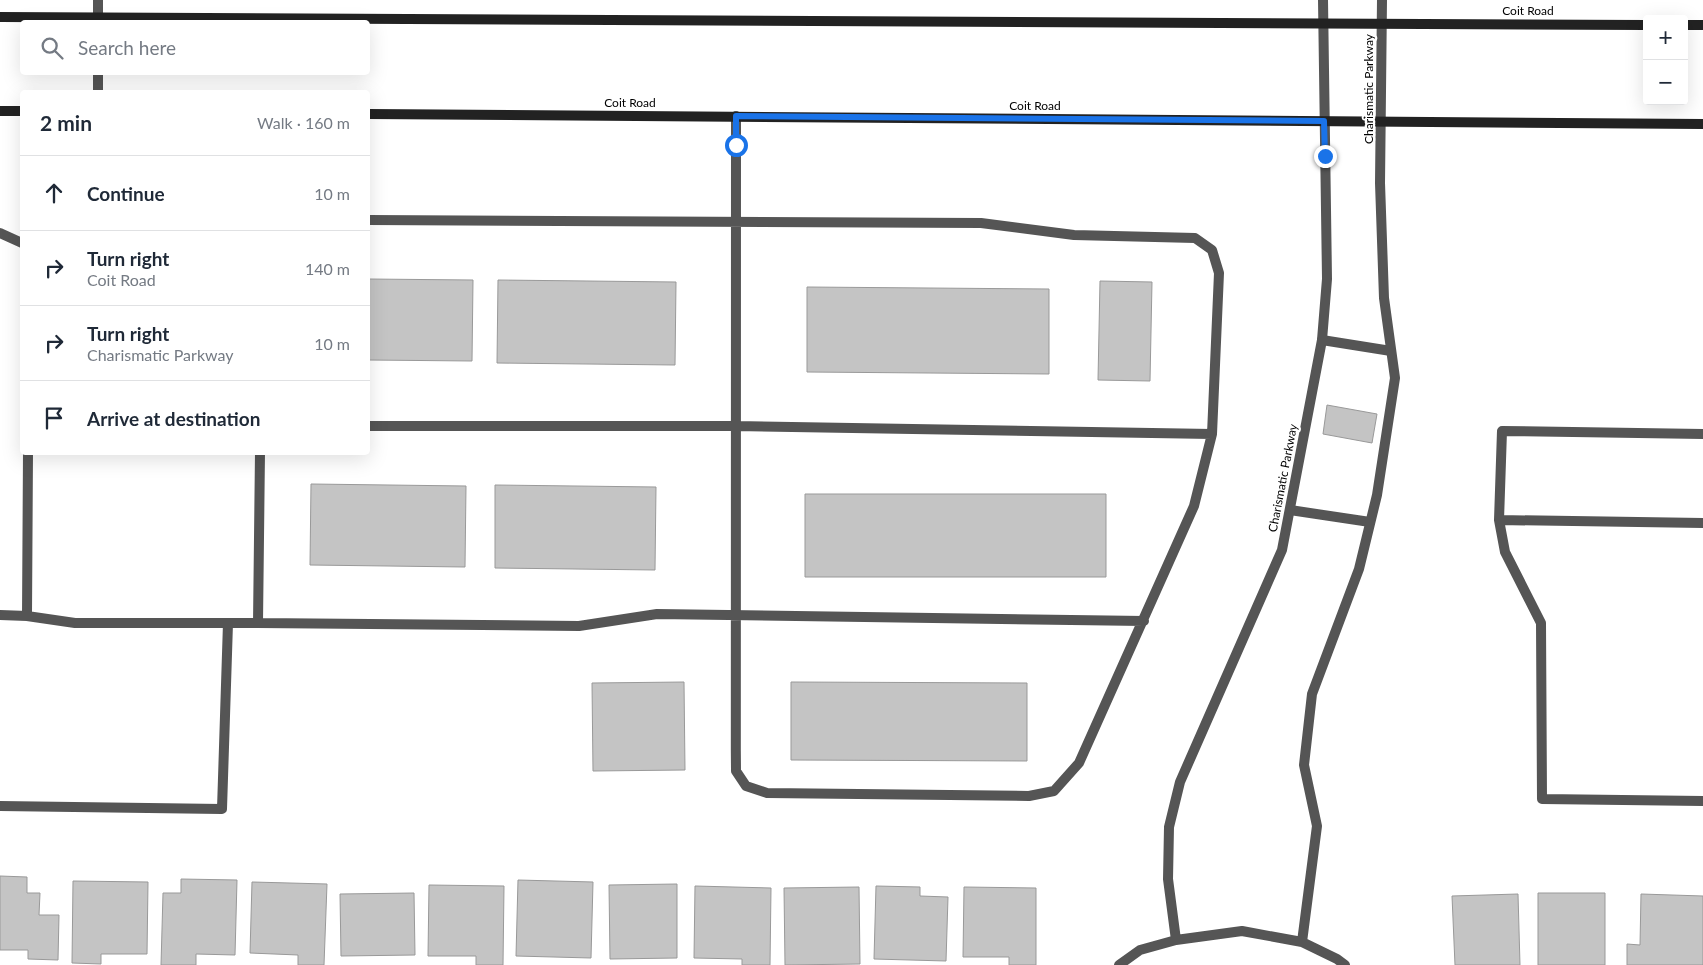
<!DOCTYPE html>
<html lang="en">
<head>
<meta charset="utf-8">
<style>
  body { margin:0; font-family:Lato,sans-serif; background:#f2f2f3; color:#1f2937 }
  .controls { position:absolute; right:15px; top:15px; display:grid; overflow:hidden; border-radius:5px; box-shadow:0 5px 20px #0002 }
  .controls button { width:45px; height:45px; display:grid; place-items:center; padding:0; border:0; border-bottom:1px solid #e0e1e3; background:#fff; color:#1f2937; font:25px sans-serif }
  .stop { position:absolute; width:15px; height:15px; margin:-11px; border:4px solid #1a73e8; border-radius:50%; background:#fff }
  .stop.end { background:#1a73e8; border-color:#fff; box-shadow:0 1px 5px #0008 }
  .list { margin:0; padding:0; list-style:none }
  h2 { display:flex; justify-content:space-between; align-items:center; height:65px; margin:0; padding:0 20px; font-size:21px }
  h2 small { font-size:16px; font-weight:400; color:#747a83 }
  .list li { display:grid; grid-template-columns:32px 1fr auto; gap:15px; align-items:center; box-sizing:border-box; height:75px; padding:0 20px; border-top:1px solid #e0e1e3 }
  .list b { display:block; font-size:19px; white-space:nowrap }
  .list p { margin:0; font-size:16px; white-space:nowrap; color:#747a83 }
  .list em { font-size:16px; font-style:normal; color:#747a83 }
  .icon { flex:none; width:28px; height:28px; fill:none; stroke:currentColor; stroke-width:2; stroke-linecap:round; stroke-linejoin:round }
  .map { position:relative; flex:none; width:1703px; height:965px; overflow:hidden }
  .search { position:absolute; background:#fff; box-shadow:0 5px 20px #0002; left:20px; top:20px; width:350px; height:55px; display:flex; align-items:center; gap:12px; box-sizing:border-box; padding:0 18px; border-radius:5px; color:#747a83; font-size:19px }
  .panel { position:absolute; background:#fff; box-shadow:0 5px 20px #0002; left:20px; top:90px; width:350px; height:365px; border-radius:5px }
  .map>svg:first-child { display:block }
  .building { fill:#c4c4c4; stroke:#999 }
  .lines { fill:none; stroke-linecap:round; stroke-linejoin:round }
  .service { stroke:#555; stroke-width:10 }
  .minor { stroke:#555; stroke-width:10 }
  .secondary { stroke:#222; stroke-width:10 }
  .route { stroke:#1a73e8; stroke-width:6 }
  .labels { text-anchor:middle; stroke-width:4.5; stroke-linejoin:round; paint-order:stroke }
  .street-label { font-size:12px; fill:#000; stroke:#fff }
</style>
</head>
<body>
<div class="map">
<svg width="1703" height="965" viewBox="0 0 1703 965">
  <rect width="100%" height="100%" fill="#fff"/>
  <path class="building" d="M 368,279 L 473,280 L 472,361 L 368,360 Z
    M 498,280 L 676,282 L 675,365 L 497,363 Z
    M 1100,281 L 1152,282 L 1150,381 L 1098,380 Z
    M 807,287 L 1049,289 L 1049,374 L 807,372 Z
    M 1327,405 L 1377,414 L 1372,443 L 1323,434 Z
    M 311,484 L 466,486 L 465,567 L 310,565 Z
    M 495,485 L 656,487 L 655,570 L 495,568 Z
    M 805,494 L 1106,494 L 1106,577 L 805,577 Z
    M 684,682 L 685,770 L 593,771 L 592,683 Z
    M 791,682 L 1027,683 L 1027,761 L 791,760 Z
    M 0,876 L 27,877 L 27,893 L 40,893 L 39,915 L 59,915 L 58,960 L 28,959 L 28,950 L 0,950 Z
    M 181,879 L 237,880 L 235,955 L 196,954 L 196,965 L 161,965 L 163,893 L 181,893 Z
    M 518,880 L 593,882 L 591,958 L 516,956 Z
    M 73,881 L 148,882 L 147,954 L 101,954 L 101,964 L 72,963 Z
    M 252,882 L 327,884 L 324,965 L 298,965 L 298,955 L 250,953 Z
    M 677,884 L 677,958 L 610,959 L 609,885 Z
    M 429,885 L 504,886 L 503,965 L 476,965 L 476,956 L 428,956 Z
    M 695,886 L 771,888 L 770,965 L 742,965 L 742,959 L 694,958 Z
    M 876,886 L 920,887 L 920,896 L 948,897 L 946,961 L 874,959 Z
    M 859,887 L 860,964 L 785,965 L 784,888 Z
    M 964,887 L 1036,888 L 1036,965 L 1009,965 L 1009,957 L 963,957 Z
    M 414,893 L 415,955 L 341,956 L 340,894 Z
    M 1538,893 L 1605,893 L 1605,965 L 1538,965 Z
    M 1518,894 L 1520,965 L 1455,965 L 1452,896 Z
    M 1641,894 L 1703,896 L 1703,965 L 1627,965 L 1627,944 L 1640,945 Z"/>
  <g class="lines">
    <path class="service" d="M 368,220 L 981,223 L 1074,235 L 1195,238 L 1212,250 L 1219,273 L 1212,434 L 1194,506 L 1079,763 L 1054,791 L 1029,796 L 767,793 L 746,786 L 736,771 C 734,553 736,335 736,116
      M 0,233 L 22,243
      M 1322,340 L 1391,351
      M 368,426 L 735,426 L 1212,434
      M 1703,434 L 1502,431 L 1499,520 L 1703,523
      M 1290,510 L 1370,522
      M 1499,520 L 1505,552 L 1541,623 L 1542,799 L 1703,801
      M 0,615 L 27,616 L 75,623 L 258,623 L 579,626 L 657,614 L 1144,621
      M 27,616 L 28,452
      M 258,623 L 260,452
      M 0,806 L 222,809 L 228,623"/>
    <path class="minor" d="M 98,22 L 98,0
      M 98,72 L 98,92
      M 1176,940 L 1168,879 L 1169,827 L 1180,782 L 1282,550 L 1322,340 L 1327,279 L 1323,0
      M 1302,942 L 1317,826 L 1304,765 L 1312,694 L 1359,569 L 1377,495 L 1395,378 L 1384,298 L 1380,183 L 1382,0
      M 1119,965 L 1140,950 L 1176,940 L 1242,931 L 1302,942 L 1337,959 L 1345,965"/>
    <path class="secondary" d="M 0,17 L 1647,25
      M 1684,25 L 1703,25
      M 0,111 L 22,111
      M 368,114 L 1703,124"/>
  </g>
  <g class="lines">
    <path class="route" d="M 736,145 L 736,116 L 1324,121 L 1325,156"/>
  </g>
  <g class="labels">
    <g class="street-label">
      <text x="1528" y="15">Coit Road</text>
      <text transform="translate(1369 89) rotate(-90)" y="4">Charismatic Parkway</text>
      <text x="630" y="107">Coit Road</text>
      <text x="1035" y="110">Coit Road</text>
      <text transform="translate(1283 478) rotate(-79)" y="4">Charismatic Parkway</text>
    </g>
  </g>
</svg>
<div class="controls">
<button>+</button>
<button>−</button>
</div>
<div class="stop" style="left:736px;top:145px"></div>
<div class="stop end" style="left:1325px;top:156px"></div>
<div class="search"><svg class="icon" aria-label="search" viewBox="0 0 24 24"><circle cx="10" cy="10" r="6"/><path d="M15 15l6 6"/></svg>Search here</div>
<section class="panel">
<h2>2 min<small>Walk · 160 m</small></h2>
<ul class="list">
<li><svg class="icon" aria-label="ahead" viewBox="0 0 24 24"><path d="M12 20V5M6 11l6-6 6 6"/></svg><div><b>Continue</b></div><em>10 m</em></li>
<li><svg class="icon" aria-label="right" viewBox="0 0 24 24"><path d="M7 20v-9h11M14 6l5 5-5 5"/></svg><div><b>Turn right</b><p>Coit Road</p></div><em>140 m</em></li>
<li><svg class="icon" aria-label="right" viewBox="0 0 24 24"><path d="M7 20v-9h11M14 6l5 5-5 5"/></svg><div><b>Turn right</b><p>Charismatic Parkway</p></div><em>10 m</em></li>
<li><svg class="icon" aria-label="arrive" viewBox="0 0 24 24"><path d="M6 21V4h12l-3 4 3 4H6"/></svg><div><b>Arrive at destination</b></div></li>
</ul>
</section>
</div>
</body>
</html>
